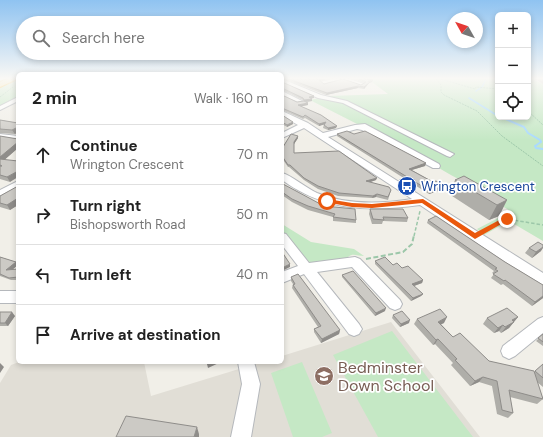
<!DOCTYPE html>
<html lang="en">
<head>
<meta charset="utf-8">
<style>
  body { margin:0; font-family:"DM Sans",sans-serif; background:#f6f6f6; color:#222 }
  .controls { position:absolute; right:12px; top:12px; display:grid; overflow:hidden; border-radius:6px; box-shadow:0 2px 6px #0003 }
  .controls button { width:36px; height:36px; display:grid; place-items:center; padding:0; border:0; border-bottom:1px solid #e0e0e0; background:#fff; color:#222; font:20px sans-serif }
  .compass { position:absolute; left:447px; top:12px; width:36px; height:36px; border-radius:50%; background:#fff; box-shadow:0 2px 6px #0003; rotate:310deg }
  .stop { position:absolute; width:12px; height:12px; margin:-9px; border:3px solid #ea580c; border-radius:50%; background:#fff }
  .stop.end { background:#ea580c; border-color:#fff; box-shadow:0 1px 4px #0008 }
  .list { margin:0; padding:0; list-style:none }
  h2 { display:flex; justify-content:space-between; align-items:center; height:52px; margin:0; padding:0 16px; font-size:17px }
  h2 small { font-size:13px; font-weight:400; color:#767676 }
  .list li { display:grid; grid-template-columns:26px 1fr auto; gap:12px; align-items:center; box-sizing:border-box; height:60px; padding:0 16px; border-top:1px solid #e0e0e0 }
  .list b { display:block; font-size:15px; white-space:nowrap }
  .list p { margin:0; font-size:13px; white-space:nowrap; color:#767676 }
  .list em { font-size:13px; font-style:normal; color:#767676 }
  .icon { flex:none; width:22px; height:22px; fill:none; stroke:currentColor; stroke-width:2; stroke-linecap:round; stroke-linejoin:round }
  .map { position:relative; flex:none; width:543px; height:437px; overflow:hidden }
  .search { position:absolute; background:#fff; box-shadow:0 2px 6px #0003; left:16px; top:16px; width:268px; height:44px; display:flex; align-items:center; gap:10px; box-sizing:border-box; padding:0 14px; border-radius:22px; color:#767676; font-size:15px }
  .panel { position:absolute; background:#fff; box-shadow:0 2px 6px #0003; left:16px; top:72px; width:268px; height:292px; border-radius:6px }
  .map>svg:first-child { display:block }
  .education { fill:#e1ded6 }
  .green { fill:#c5e8c5 }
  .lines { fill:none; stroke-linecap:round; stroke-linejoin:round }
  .stream-far1 { stroke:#aadaff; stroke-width:1.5 }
  .stream { stroke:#aadaff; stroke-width:2 }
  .minor-casing { stroke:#b5b8bc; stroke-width:2 }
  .highway-casing { stroke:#f9ab00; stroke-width:2 }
  .path-far2 { stroke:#9cc7a9; stroke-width:1; stroke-dasharray:2 1; stroke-linecap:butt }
  .path-far1 { stroke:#9cc7a9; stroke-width:1.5; stroke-dasharray:3.5 2; stroke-linecap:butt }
  .path { stroke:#9cc7a9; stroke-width:2; stroke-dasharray:5 2.5; stroke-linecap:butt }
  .minor { fill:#fff; fill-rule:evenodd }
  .highway { fill:#fde293; fill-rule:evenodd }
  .wall { fill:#afaea9 }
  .shaded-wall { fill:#8f8d8a }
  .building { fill:#cccac5; stroke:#8f8d8a }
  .route { fill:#ea580c }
  .labels { text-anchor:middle; stroke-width:3.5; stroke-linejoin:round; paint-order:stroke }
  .transit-label { font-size:13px; fill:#164399; stroke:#fff; text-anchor:start }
  .near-education-label { font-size:16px; fill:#785e54; stroke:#fff; text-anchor:start }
</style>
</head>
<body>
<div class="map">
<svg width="543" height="437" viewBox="0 0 543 437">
  <rect width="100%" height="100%" fill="#f1efe8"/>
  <path class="education" d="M 391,322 L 480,437 L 0,437 L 0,383 L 11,365 L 19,362 L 144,362 L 151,396 L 262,362 L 282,362 L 282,356 Z"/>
  <path class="green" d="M 16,79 L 18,79 L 18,98 L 0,107 L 0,87 Z
    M 368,79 L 498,79 L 498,117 L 528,117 L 528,79 L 533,79 L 543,84 L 543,241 L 509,221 L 484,235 L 477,229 L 502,216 L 512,212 C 500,205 489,198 477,190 C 461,179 443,173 429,160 L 430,158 L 422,157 L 310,100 L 329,96 L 388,94 Z
    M 282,224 L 311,242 L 354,249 L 364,256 C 357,256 352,252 347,258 L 313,264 L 306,261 L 282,231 Z
    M 392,331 L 473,437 L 378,437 L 333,355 Z
    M 302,362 L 332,433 L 322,437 L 293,437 L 271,373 Z"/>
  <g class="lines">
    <path class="stream-far1" d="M 476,91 L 482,87 L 486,79
      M 469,98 L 498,116
      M 500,117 L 503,118"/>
    <path class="stream" d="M 501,117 L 524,127 L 528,133 L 540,140 L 541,142 L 535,146 L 536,148 L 543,149"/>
    <defs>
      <path id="minor" d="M 282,79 L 321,95 L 347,101 L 454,154 L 450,157 L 447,156 L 343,103 L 318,98 L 282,82 Z
        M 332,79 L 342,79 L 323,84 L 320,82 Z
        M 343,79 L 350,79 L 364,84 L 361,86 Z
        M 282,91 L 302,101 L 303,102 L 298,103 L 282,95 Z
        M 18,97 L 18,101 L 0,110 L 0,106 Z
        M 282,111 L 308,123 L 323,133 L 355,125 L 365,124 L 439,164 L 440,166 L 439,168 L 433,168 L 362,130 L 357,129 L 328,137 L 543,273 L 543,285 L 538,284 L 420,205 C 369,212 325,211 282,180 L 282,173 C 291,175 306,188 317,193 C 346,205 381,204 412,199 L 304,128 L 282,138 L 282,133 L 298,125 L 282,116 Z
        M 0,134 L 18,136 L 18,140 L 0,138 Z
        M 18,181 L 18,188 L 0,197 L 0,190 Z
        M 282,233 L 286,234 L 309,263 L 355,257 L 360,259 L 400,300 L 402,304 L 400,308 L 395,310 L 390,308 L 352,267 L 317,272 L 359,324 L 362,329 L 359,334 L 354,336 L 349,334 L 304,274 L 282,283 L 282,272 L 298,266 L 282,245 Z
        M 0,291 L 18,291 L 18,303 L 0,303 Z
        M 543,317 L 543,333 L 515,356 L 509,359 L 503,356 L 501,351 L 503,346 L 538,319 Z
        M 238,362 L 254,362 L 260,384 L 251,437 L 231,437 L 242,384 Z"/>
      <path id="highway" d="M 7,79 L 17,79 L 0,87 L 0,82 Z"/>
    </defs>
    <use href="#minor" class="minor-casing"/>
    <use href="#highway" class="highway-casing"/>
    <path class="path-far2" d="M 436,79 L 441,85 L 441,92 L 444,95 L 477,111 L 502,136 L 543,166
      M 441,79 L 475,89 L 476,87 L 498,89
      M 498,81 L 496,83 L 498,87
      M 0,97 L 13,87
      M 528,111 L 543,125"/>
    <path class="path-far1" d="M 485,231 L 507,219 L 543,225
      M 414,236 L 420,211"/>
    <path class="path" d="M 366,259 L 403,252 L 412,244 L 414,235"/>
    <use href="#minor" class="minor"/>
    <use href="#highway" class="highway"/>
  </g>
  <path class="wall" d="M 284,79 L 327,79 L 319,81 L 324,84 L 361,85 L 365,83 L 364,83 L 354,79 L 367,79 L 373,80 L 372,82 L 369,83 L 364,89 L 358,88 L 326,95 Z
    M 535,79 L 543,79 L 543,84 Z
    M 282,82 L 314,96 L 314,98 L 311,98 L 312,101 L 307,102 L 308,105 L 301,106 L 336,128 L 328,130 L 323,128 L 324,124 L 319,126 L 305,118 L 303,119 L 282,110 L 282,95 L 297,102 L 303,101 L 303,100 L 282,90 Z
    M 282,115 L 293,124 L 287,127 L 282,124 Z
    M 0,120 L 18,123 L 18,132 L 15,134 L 0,133 Z
    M 337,134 L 426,163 L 425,166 L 412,170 L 433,182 L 445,186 L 444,189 L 429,194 L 337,136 Z
    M 0,136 L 1,137 L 18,139 L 18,148 L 5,159 L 10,182 L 0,179 Z
    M 298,136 L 298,138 L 294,144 L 294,153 L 376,180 L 370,182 L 391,190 L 388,200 L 376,197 L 372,198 L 338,196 L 318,189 L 304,180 L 289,167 L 288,167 L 282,158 L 283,147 Z
    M 455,180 L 507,200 L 499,216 L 489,220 L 449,194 Z
    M 282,184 L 324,206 L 356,220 L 356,223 L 333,221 L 333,217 L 308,210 L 292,202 L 282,195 Z
    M 18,186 L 18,205 L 10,210 L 0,207 L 0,196 Z
    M 370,209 L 408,218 L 407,222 L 383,221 L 382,224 L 372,224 L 369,214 Z
    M 428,220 L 505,262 L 543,285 L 543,298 L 532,306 L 503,284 L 501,285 L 491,278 L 494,274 L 492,273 L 494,271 L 427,223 Z
    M 529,248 L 541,251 L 532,258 L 525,253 Z
    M 0,257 L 16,262 L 18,265 L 12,270 L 18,269 L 18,280 L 11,280 L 0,276 Z
    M 375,261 L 393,265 L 402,268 L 423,280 L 422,283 L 414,286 L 423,294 L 421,296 L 411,301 L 375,264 Z
    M 342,275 L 385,311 L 375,316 L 342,277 Z
    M 291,277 L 340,330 L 339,334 L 321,343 L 314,332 L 314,329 L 318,327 L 292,288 L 293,284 L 291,281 Z
    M 0,312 L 15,316 L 8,326 L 0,326 Z
    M 393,315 L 409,323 L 400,327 L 392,318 Z
    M 518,317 L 509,328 L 501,333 L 499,331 L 494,333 L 483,324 L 487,318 Z
    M 417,319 L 444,323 L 441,324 L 453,337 L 489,361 L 534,372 L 543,364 L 543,387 L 537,382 L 543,399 L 537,404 L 510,397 L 513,413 L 508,418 L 497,414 L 492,386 L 479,382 L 470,386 L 451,365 L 453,363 L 435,344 L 433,345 L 414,324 Z
    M 543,334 L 543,346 L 536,341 Z"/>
  <path class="shaded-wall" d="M 320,79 L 327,79 L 320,81 L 319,82 Z
    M 373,80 L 372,82 L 369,83 L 364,89 L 364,87 L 368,81 Z
    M 358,86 L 358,88 L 326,95 L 327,93 Z
    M 314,96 L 314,98 L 309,99 L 309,97 Z
    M 312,99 L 312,101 L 304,102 L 304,100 Z
    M 308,103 L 308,105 L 298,107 L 298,105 Z
    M 293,122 L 293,124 L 287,127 L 287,125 Z
    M 326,122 L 326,124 L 319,126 L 319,124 Z
    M 337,126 L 336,128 L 328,130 L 328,128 Z
    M 18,127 L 18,132 L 15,134 L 12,130 Z
    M 298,136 L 298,138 L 294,144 L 294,142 Z
    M 18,142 L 18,148 L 1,163 L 0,162 L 0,157 Z
    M 426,163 L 425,166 L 408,171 L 409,169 Z
    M 18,171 L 18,177 L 10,182 L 7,177 Z
    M 377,178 L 376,180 L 365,184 L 366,181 Z
    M 445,186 L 444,189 L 429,194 L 430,191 Z
    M 377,194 L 376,197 L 372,198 L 373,196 Z
    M 18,198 L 18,205 L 10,210 L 7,205 Z
    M 507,200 L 499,216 L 489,220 L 497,205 Z
    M 543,247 L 543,248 L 541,251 L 532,258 L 536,252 Z
    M 16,262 L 18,265 L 8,273 L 6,270 Z
    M 290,264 L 290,267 L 282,271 L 282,268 Z
    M 423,280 L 422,283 L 411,287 L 412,284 Z
    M 423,294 L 421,296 L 411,301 L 413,298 Z
    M 543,296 L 543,298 L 532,306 L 535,302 Z
    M 386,308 L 385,311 L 375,316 L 376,313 Z
    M 12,312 L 15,316 L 8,326 L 5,323 Z
    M 447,317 L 444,323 L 435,327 L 438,322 Z
    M 518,317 L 509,328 L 501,333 L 512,320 Z
    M 410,320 L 409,323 L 400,327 L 401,324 Z
    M 503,325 L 499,331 L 494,333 L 498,328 Z
    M 340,330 L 339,334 L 321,343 L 322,339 Z
    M 438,339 L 435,344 L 433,345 L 436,340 Z
    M 212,362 L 221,362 L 208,368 L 207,364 Z
    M 0,363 L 4,367 L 0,373 Z
    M 483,377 L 479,382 L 470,386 L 475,381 Z
    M 197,427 L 199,434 L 199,437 L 194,437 Z"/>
  <path class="building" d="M 289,79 L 320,79 L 319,80 L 324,84 L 343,79 L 361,85 L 366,82 L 365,81 L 359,79 L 367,79 L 373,80 L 368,81 L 370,82 L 364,87 L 358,86 L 327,93 Z
    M 282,82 L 314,96 L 309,97 L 312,99 L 304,100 L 303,98 L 282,88 Z
    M 282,95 L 297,102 L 304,101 L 308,103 L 298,105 L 321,115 L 337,126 L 328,128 L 324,125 L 326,122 L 319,124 L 305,115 L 303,117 L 282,108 Z
    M 282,115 L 293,122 L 287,125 L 282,122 Z
    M 0,120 L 18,123 L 18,127 L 12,130 L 0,129 Z
    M 347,131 L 354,134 L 365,131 L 426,163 L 409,169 L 433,182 L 436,181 L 445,186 L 430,191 L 337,134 Z
    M 291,134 L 298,136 L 294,142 L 294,153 L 339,151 L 377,178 L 366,181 L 389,187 L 391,190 L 388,197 L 377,194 L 373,196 L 339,193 L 318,186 L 304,178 L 290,165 L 288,165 L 282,156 L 283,147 Z
    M 0,136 L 18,139 L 18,142 L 0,157 Z
    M 0,159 L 18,161 L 18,171 L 7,177 L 0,175 L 0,166 L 2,166 L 0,165 Z
    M 464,176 L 507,200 L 497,205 L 455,180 Z
    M 282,184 L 283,184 L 324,206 L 355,209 L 356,220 L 333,217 L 335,214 L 308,206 L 292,199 L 282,192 Z
    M 18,186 L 18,198 L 7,205 L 0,203 L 0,196 Z
    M 370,209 L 403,209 L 408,218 L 383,217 L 384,220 L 373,219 Z
    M 436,216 L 505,262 L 543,285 L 543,296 L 535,302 L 505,280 L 504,281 L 493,274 L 498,271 L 495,269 L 497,268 L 428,220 Z
    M 538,242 L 543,245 L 543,247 L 536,252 L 529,248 Z
    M 282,252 L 290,264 L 282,268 Z
    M 0,257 L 16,262 L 6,270 L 18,269 L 18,277 L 9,278 L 0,274 Z
    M 385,257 L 393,265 L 397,263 L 402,268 L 408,266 L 423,280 L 412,284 L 423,294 L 413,298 L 375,261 Z
    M 353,271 L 386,308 L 376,313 L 342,275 Z
    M 298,274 L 340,330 L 322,339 L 314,329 L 321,326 L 293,285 L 295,284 L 291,277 Z
    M 507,308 L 518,317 L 512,320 L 514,322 L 505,327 L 503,325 L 498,328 L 487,318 Z
    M 440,309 L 447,317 L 438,322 L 453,337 L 460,333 L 489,361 L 534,371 L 543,399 L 509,390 L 513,413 L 502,410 L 497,381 L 483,377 L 475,381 L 455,360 L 457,359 L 438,339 L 436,340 L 417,319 Z
    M 402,311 L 410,320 L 401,324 L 393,315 Z
    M 0,312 L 12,312 L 5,323 L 0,323 Z
    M 543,334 L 543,342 L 538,338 Z
    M 206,362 L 212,362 L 207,364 Z
    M 543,364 L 543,378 L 535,371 Z
    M 126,416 L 197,427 L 194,437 L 116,437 Z"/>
  <linearGradient id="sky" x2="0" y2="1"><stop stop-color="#8fc3f1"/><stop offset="0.56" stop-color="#f9f8f5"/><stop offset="1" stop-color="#f9f8f5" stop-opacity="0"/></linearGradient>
  <rect width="543" height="140" fill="url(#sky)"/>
  <path class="route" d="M 327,199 L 352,203 L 372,204 L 423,199 L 475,233 L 505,217 L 510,219 L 475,239 L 422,203 L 372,208 L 352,207 L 325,202 L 324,201 Z"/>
  <defs>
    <symbol id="bus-disc" viewBox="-11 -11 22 22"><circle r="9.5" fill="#1a4fb4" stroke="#fff"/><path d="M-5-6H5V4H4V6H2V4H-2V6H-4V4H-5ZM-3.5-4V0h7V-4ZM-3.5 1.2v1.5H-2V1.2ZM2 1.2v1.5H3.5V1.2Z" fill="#fff"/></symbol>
    <symbol id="school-disc" viewBox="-11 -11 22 22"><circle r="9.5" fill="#8d6e63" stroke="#fff"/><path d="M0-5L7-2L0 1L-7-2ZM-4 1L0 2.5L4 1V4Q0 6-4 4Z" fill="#fff"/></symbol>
  </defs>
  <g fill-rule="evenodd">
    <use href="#bus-disc" x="396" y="175" width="22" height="22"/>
    <use href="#school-disc" x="313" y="365" width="22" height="22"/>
  </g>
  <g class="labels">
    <g class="transit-label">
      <text x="421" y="191">Wrington Crescent</text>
    </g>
    <g class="near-education-label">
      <text x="338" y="373">Bedminster<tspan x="338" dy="18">Down School</tspan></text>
    </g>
  </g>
</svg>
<div class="controls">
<button>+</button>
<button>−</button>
<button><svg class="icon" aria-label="locate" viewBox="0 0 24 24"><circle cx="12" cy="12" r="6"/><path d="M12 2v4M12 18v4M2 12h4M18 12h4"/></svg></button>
</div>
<svg class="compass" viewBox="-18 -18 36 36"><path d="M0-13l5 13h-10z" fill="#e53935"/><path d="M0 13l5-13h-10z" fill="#767676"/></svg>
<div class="stop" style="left:327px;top:201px"></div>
<div class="stop end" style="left:507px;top:219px"></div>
<div class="search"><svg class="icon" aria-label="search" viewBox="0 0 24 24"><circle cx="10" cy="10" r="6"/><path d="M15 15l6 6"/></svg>Search here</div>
<section class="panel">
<h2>2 min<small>Walk · 160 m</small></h2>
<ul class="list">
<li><svg class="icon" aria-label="ahead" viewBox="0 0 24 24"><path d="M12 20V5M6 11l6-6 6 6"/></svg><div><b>Continue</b><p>Wrington Crescent</p></div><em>70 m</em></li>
<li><svg class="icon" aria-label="right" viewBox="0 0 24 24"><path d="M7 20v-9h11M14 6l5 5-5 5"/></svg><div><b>Turn right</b><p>Bishopsworth Road</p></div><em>50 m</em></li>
<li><svg class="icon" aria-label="left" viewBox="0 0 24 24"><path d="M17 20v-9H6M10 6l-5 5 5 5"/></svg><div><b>Turn left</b></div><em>40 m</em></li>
<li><svg class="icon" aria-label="arrive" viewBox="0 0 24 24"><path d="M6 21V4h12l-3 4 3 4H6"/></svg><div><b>Arrive at destination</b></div></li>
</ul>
</section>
</div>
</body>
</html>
